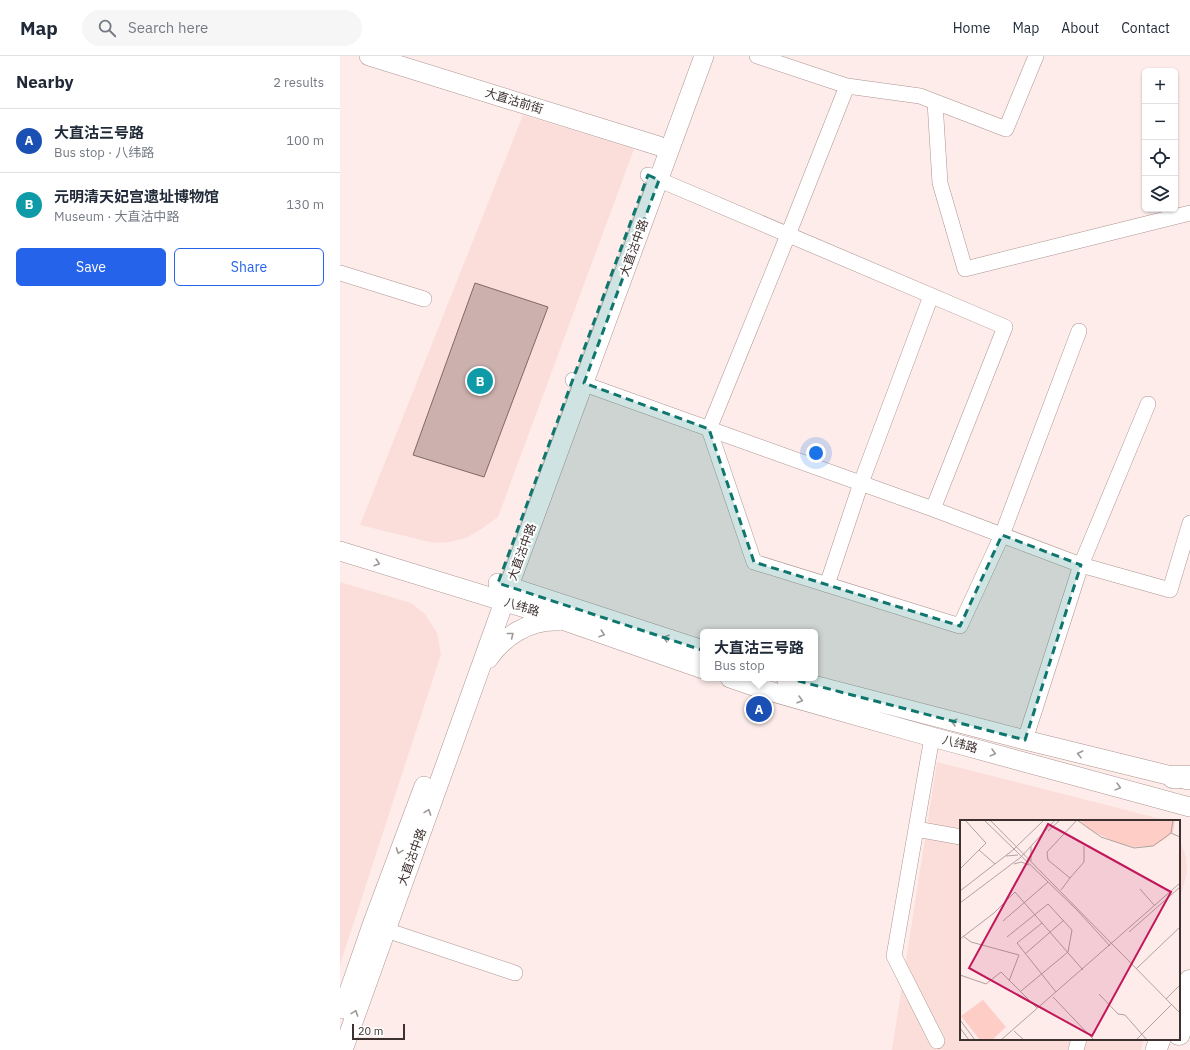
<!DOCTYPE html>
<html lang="en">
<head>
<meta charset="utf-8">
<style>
  body { margin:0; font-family:"IBM Plex Sans","Noto Sans SC",sans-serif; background:#f6f6f7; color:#1f2937 }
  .controls { position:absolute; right:12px; top:12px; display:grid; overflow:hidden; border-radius:6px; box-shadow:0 1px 3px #0004 }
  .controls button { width:36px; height:36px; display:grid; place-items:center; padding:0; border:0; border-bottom:1px solid #e0e1e3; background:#fff; color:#1f2937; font:20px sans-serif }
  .scale { position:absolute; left:12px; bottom:10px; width:53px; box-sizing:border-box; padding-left:4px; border:2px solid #3c312f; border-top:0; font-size:11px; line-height:14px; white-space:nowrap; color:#3c312f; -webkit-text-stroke:3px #fefefe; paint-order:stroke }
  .you { position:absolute; left:476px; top:397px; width:14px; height:14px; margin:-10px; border:3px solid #fff; border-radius:50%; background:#1a73e8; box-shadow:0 0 0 6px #1a73e833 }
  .badge { display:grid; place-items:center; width:26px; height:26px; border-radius:50%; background:#2563eb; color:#fff; font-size:13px; font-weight:700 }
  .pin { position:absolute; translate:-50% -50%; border:2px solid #fff; box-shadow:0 1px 4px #0006 }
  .popup { position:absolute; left:360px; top:573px; width:118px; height:52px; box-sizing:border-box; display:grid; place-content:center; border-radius:6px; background:#fff; filter:drop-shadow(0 1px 3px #0005); font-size:13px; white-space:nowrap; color:#747a83 }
  .popup b { font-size:15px; color:#1f2937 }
  .popup::after { content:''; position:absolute; left:50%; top:100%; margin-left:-8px; border:8px solid transparent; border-top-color:#fff }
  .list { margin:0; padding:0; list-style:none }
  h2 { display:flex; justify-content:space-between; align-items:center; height:52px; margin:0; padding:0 16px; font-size:17px }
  h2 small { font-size:13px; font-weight:400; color:#747a83 }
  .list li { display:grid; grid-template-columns:26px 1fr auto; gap:12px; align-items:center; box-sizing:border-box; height:64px; padding:0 16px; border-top:1px solid #e0e1e3 }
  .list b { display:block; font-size:15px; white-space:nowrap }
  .list p { margin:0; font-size:13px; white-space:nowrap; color:#747a83 }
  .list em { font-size:13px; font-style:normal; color:#747a83 }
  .actions { display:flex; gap:8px; padding:12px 16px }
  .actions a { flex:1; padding:9px 0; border:1px solid #2563eb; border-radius:6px; text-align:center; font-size:14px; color:#2563eb }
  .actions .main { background:#2563eb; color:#fff }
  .icon { flex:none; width:22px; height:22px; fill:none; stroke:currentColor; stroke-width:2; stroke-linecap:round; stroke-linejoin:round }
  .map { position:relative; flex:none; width:850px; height:994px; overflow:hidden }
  header { display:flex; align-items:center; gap:24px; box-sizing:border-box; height:56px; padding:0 20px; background:#fff; border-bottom:1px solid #e0e1e3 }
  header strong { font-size:19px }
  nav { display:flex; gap:22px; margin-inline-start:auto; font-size:14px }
  .search { width:280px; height:36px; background:#f6f6f7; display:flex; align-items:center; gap:10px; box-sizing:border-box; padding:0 14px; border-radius:22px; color:#747a83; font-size:15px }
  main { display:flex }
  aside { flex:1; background:#fff }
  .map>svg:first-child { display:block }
  .built { fill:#fbdeda }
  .building { fill:#cbb0ad; stroke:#806865 }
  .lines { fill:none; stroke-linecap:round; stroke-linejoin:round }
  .minor-casing { stroke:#ad9490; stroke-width:16 }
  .tertiary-casing { stroke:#ad9490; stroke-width:20 }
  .secondary-casing { stroke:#ad9490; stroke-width:22 }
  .primary-casing { stroke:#ad9490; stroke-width:23 }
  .minor { stroke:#fff; stroke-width:15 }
  .tertiary { stroke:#fff; stroke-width:19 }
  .secondary { stroke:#fff; stroke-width:21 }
  .primary { stroke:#fff; stroke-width:22 }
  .oneway { stroke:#9e9897 }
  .marked { fill:#0f766e; fill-opacity:0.2; stroke:#0f766e; stroke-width:3; stroke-dasharray:8 5; stroke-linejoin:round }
  .labels { text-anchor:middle; stroke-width:4; stroke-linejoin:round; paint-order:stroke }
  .street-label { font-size:12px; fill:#3c312f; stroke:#fefefe }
  .inset-road { fill:none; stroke:#b0a19f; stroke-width:1 }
  .view { fill:#c2185b; fill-opacity:0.15; stroke:#c2185b; stroke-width:2 }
  .inset-edge { fill:none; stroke:#3c312f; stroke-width:2 }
</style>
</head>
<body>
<header>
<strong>Map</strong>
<div class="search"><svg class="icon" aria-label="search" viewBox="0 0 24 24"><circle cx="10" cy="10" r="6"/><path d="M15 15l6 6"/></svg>Search here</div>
<nav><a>Home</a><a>Map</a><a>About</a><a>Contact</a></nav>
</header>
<main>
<aside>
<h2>Nearby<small>2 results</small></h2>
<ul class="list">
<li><span class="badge" style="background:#1a4fb4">A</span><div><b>大直沽三号路</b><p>Bus stop · 八纬路</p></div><em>100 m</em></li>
<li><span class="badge" style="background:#0f9aa8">B</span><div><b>元明清天妃宫遗址博物馆</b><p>Museum · 大直沽中路</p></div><em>130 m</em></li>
</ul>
<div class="actions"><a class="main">Save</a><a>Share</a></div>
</aside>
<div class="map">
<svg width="850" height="994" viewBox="0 0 850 994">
  <rect width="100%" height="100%" fill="#fdecea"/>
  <path class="built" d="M 183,59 L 294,93 L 158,461 L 140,474 L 126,482 L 110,486 L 94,487 L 20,469 Z
    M 0,526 L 71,547 L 85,558 L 97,577 L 101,598 L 0,909 Z
    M 597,706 L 821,763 L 823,765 L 621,765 L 621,983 L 804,983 L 801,994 L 552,994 Z
    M 839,782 L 846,801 L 847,816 L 839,846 Z"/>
  <path class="building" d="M 135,227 L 208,251 L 144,421 L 73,399 Z"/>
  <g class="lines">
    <defs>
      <path id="minor" d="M 417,0 L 507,30 L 580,40 L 666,73 L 696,0
        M 507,30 L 448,179 L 369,373 L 414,506 L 620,570 L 662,479 L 739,275
        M 595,46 L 600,127 L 625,213 L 850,157
        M 308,119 L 665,271 L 593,453 L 741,509 L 830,534 L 850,467
        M 0,217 L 84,243
        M 233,324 L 593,453
        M 487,529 L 521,427 L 591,240
        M 592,681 L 576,773 L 621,781
        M 685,684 L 741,509 L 808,348
        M 576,773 L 554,900 L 597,985
        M 37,871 L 175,917
        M 736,994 L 739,983"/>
      <path id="tertiary" d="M 29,0 L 319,90
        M 0,495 L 208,559 L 363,613
        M 158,527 L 363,594
        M 148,603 C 164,580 189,564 217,565
        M 390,622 L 422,633 L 592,681 L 850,751
        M 446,622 L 685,684 L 848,724
        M 3,953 L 32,869 L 84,730
        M 3,994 L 164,546 L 169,530 L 364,0"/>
      <path id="secondary" d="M 816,994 L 820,983"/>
      <path id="primary" d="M 833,721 L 850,721
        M 839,978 L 847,935 L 850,925"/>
    </defs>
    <use href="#minor" class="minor-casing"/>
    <use href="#tertiary" class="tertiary-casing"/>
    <use href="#secondary" class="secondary-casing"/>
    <use href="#primary" class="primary-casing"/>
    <use href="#minor" class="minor"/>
    <use href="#tertiary" class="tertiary"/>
    <use href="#secondary" class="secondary"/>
    <use href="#primary" class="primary"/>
  </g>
  <defs><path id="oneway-chevron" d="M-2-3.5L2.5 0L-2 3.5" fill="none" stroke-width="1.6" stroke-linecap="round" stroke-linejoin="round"/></defs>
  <g class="oneway">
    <use href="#oneway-chevron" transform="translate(37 507) rotate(17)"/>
    <use href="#oneway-chevron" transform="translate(262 578) rotate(19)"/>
    <use href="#oneway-chevron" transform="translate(171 579) rotate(-38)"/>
    <use href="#oneway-chevron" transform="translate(326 582) rotate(-162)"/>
    <use href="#oneway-chevron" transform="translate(460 644) rotate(16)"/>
    <use href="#oneway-chevron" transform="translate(614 666) rotate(-165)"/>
    <use href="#oneway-chevron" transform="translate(653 697) rotate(15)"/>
    <use href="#oneway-chevron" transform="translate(740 698) rotate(-166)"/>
    <use href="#oneway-chevron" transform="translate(778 731) rotate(15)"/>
    <use href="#oneway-chevron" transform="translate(88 756) rotate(-70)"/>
    <use href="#oneway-chevron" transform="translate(59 795) rotate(110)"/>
    <use href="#oneway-chevron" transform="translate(15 957) rotate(-70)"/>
  </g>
  <path class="marked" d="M 308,119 L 319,124 L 244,327 L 369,373 L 414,506 L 620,570 L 662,479 L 741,509 L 685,684 L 447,622 L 158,527 Z"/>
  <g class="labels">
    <g class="street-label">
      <text transform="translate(174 45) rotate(17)" y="4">大直沽前街</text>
      <text transform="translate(294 192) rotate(-70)" y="4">大直沽中路</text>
      <text transform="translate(182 496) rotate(-70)" y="4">大直沽中路</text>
      <text transform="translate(182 551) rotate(17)" y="4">八纬路</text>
      <text transform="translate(620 688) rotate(15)" y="4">八纬路</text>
      <text transform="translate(72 801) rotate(-70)" y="4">大直沽中路</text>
    </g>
  </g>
  <g transform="translate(620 764)">
    <rect width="220" height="220" fill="#fdecea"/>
    <path d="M 119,0 L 215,0 L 213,12 L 206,18 L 194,26 L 173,27 L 153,21 L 130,10 ZM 23,180 L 46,207 L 32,220 L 20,220 L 1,196 Z" fill="#fecdc6"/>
    <path class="inset-road" d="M 24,0 L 117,90 L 150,126M 30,0 L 220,193M 117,0 L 141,17 L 174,28 L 193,26 L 211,13 L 220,17M 88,11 L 100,0M 211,13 L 213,0M 19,30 L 35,44M 46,36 L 58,35M 71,41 L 71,27M 54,44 L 61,42 L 69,45M 0,49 L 26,23 L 5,0M 110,58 L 124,42 L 124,26M 180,69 L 195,86M 101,70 L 110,58 L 88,40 L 87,32 L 117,0M 0,71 L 53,30 L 84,0M 0,83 L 61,37 L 95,0M 43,101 L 88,62M 82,103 L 123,150M 169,112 L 220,67M 3,116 L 11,122 L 59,135 L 49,161M 47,117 L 88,84 L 112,110 L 108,132 L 61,171M 0,119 L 34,93 L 55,72 L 82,103 L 57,123 L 96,172M 65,134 L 104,100M 176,149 L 220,107M 0,155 L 26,164 L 41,152 L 77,188M 139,174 L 158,194 L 165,195 L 187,220M 93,177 L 134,220M 206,179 L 220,165M 0,200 L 15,220M 0,208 L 9,220M 54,211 L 64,220M 41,220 L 220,63M 176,220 L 212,184"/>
    <path class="view" d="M 88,4 L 211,72 L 132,216 L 9,148 Z"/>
    <rect width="220" height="220" class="inset-edge"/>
  </g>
</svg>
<div class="controls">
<button>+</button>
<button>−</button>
<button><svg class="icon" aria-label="locate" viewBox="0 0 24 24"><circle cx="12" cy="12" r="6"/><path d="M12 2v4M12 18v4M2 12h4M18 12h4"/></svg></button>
<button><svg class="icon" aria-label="layers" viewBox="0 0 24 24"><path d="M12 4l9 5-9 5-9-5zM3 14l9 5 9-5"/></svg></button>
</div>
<div class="scale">20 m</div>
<div class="you"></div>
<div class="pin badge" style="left:419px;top:653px;background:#1a4fb4">A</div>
<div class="popup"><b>大直沽三号路</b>Bus stop</div>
<div class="pin badge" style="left:140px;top:325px;background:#0f9aa8">B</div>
</div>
</main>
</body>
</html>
